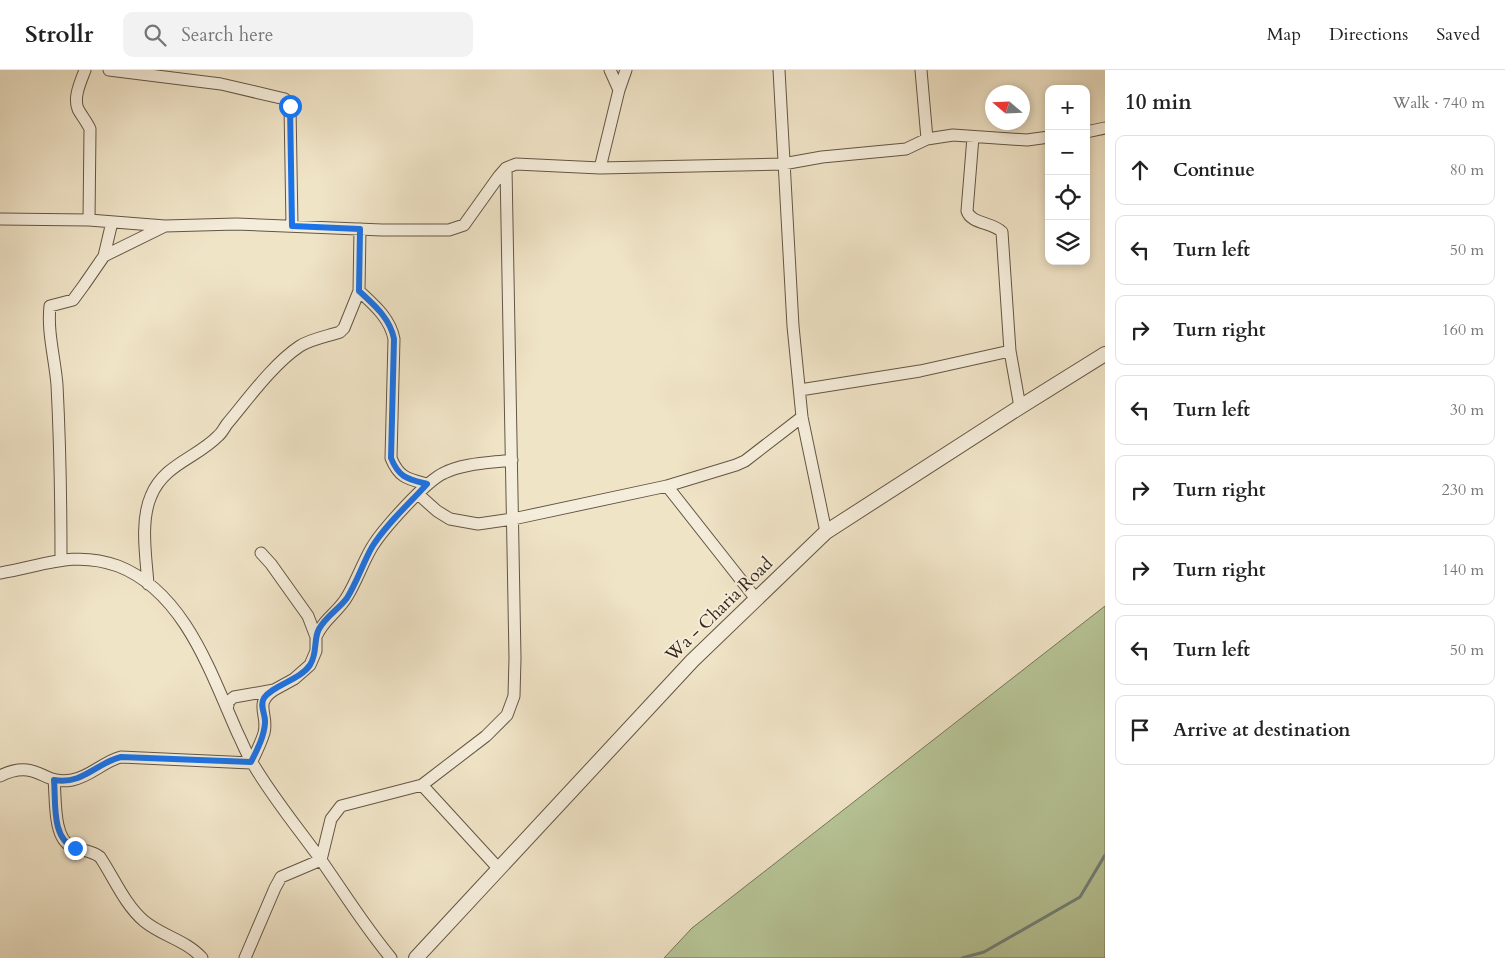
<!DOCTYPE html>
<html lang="en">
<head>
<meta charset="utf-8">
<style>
  body { margin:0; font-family:Cardo,serif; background:#f2f2f2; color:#222 }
  .controls { position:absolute; right:15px; top:15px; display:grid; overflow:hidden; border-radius:10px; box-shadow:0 2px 8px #0003 }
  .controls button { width:45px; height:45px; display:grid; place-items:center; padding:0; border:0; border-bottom:1px solid #e0e0e0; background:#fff; color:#222; font:25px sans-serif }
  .compass { position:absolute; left:985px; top:15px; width:45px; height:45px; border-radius:50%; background:#fff; box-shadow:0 2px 8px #0003; rotate:289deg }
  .stop { position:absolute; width:15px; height:15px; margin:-11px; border:4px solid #1a73e8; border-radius:50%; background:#fff }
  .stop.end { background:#1a73e8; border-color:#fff; box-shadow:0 1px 5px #0008 }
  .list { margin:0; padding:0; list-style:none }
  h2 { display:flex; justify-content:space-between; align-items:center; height:65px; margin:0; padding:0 20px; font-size:21px }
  h2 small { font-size:16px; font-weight:400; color:#767676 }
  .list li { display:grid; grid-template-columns:32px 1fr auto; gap:15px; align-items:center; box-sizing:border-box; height:70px; margin:0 10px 10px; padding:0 10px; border:1px solid #e0e0e0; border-radius:10px }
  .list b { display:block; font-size:19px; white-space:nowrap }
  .list em { font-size:16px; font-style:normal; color:#767676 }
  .icon { flex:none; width:28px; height:28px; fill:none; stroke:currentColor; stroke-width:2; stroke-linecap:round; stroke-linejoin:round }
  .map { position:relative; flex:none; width:1105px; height:888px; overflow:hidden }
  header { display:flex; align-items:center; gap:30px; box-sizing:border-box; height:70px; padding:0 25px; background:#fff; border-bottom:1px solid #e0e0e0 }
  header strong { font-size:24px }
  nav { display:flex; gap:28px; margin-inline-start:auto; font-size:18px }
  .search { width:350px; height:45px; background:#f2f2f2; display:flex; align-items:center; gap:12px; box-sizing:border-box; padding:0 18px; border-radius:10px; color:#767676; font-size:19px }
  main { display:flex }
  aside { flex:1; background:#fff }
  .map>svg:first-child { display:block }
  .green { fill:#b7c597; stroke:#767658 }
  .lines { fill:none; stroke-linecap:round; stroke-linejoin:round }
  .stream { stroke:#72827a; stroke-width:3 }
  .minor-casing { stroke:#635644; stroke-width:13 }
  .tertiary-casing { stroke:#635644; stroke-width:16 }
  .minor { stroke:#f5eddb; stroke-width:11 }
  .tertiary { stroke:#f5eddb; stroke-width:14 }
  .route { stroke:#1a73e8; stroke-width:6 }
  .labels { text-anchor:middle; stroke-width:4; stroke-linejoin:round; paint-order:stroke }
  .street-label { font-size:18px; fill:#342719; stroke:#f5eddb }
</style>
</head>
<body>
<header>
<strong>Strollr</strong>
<div class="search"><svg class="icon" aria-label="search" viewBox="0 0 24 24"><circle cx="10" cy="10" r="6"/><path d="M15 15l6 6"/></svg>Search here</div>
<nav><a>Map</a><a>Directions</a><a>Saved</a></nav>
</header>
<main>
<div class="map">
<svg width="1105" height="888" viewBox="0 0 1105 888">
  <rect width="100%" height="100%" fill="#f0e4c7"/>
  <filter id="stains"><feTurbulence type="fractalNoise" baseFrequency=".004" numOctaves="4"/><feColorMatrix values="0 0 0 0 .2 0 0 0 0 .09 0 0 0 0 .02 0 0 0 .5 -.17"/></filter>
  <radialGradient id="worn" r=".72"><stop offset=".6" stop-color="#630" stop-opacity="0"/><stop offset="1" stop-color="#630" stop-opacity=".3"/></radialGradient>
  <path class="green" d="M 1105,536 L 1105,888 L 664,888 L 692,858 Z"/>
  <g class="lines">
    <path class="stream" d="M 962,888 L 984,882 L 1080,827 L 1105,785"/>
    <defs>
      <path id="minor" d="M 85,0 C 81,11 73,27 78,39 C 81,45 87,52 90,59 L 89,150
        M 109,0 L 221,14 L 285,29 L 290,36 L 292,156
        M 610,0 L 619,20
        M 779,0 L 793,256 L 802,347 L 826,462
        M 921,0 L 927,69
        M 1086,62 L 1105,58
        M 973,67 L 967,141 C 971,154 992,152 1002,162 L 1010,281 L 1020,337
        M 600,98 L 619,20 L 626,0
        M 0,149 L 89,150 L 165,156 L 236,154 L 382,160 L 449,160 L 464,155 L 499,106 L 506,98 L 516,94 L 600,98 L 783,94 L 822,87 L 906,79 L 927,69 L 953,65 L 1027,70 L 1049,67
        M 104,186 L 165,156
        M 359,221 C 374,235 390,248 394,269 L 391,388 C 399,408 408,409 427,414
        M 800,320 L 920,301 L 1010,281
        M 667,416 L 756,529
        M 418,424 L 437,441 L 450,449 L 478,454 L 513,449 L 667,416 L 736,395 L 745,391 L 802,347
        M 261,483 L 271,494 L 308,546 L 316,567 C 323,549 339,542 348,525 C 357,510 363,492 372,477 C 383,459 426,411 444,403 C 464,393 490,393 512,390
        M 61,490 C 61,432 60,373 57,315 C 55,289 47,262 50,236 L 73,230 L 84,215 L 104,186 L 112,152
        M 0,503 C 43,496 74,480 118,496 C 185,522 211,604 238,664 C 243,674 247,685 253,694 C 273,728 298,758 321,790 C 344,823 365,857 391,888
        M 148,514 C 146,487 140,451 151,426 C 164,394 197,388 218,366 C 222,363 224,358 227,354 C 248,329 273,294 300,276 C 311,269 328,266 340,262 L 344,258 L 359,221 L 360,159
        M 227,639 L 229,631 L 234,627 L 274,620 L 294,609 L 310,595 L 316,581 L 316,567
        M 0,706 C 8,702 17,699 27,700 C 44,702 50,714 72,710 C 90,707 104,691 121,687 L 251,693 C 256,683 261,673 264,663 C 269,644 253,634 274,620
        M 54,710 C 56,728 53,768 71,776 C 81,781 91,780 100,787 C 114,808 125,835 144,851 C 162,866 186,870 202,888
        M 422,715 L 499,799
        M 245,888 L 275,818 L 281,807 L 321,790 L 331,749 L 341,736 L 422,715 L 486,666 L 507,645 L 514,626 L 515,588 L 506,98"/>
      <path id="tertiary" d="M 416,888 L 692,591 L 826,462 L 1020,337 L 1105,284"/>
    </defs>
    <use href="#minor" class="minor-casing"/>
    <use href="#tertiary" class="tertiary-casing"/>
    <use href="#minor" class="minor"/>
    <use href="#tertiary" class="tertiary"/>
  </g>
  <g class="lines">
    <path class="route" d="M 75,778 C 51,769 56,732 54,710 C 83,715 96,693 121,687 L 251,692 C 257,680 264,667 265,653 C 266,645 259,636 264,628 C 273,615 300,610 310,595 C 318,582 313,570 319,559 C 326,546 339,539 347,528 C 357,512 363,493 372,477 C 387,453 409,434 427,414 C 408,409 399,408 391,388 L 394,269 C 390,248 374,235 359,221 L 360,159 L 292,156 L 290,36"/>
  </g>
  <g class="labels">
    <g class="street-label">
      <text transform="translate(719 539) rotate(-44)" y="6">Wa - Charia Road</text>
    </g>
  </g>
  <rect width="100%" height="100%" filter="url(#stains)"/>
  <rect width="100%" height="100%" fill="url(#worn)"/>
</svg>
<div class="controls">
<button>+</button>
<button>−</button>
<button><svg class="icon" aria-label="locate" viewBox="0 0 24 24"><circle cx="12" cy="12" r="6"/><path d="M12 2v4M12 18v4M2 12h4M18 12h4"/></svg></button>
<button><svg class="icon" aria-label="layers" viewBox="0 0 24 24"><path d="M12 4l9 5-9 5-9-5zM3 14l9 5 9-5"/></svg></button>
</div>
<svg class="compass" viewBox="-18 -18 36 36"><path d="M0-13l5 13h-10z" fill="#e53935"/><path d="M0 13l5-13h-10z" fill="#767676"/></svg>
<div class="stop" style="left:290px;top:36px"></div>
<div class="stop end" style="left:75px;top:778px"></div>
</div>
<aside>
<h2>10 min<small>Walk · 740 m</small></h2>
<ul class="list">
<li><svg class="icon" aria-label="ahead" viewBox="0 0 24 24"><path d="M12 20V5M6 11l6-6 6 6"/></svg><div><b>Continue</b></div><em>80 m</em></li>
<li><svg class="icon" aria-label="left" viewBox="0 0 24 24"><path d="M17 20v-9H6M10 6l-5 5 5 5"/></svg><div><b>Turn left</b></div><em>50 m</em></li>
<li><svg class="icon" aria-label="right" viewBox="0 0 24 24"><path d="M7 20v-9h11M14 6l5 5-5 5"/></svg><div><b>Turn right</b></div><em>160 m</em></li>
<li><svg class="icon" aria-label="left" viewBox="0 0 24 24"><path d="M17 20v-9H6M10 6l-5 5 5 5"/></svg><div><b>Turn left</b></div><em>30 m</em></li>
<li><svg class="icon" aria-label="right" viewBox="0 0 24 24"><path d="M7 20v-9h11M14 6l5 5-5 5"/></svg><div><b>Turn right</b></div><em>230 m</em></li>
<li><svg class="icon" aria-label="right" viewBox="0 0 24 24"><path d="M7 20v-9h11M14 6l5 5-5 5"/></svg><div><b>Turn right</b></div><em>140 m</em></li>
<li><svg class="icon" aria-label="left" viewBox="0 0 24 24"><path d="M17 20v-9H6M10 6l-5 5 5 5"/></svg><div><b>Turn left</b></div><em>50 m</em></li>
<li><svg class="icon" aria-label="arrive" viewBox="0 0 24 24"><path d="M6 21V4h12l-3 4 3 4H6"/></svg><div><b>Arrive at destination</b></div></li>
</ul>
</aside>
</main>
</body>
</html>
